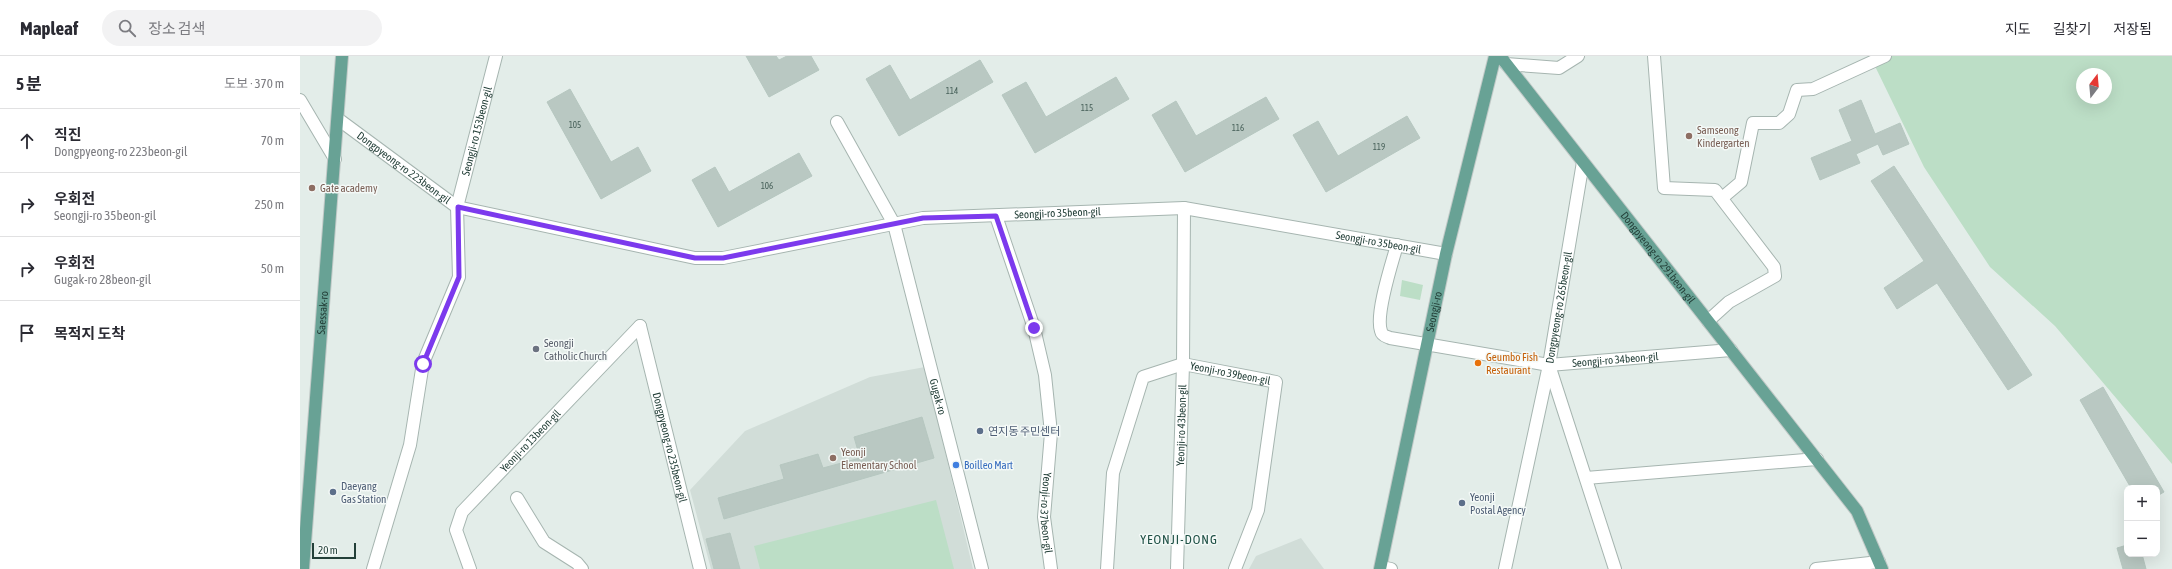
<!DOCTYPE html>
<html lang="ko">
<head>
<meta charset="utf-8">
<style>
  body { margin:0; font-family:"Asap Condensed","Noto Sans KR",sans-serif; background:#f2f2f3; color:#2b2b33 }
  .controls { position:absolute; right:12px; bottom:12px; display:grid; overflow:hidden; border-radius:8px; box-shadow:0 4px 16px #0002 }
  .controls button { width:36px; height:36px; display:grid; place-items:center; padding:0; border:0; border-bottom:1px solid #e1e1e2; background:#fff; color:#2b2b33; font:20px sans-serif }
  .compass { position:absolute; left:1776px; top:12px; width:36px; height:36px; border-radius:50%; background:#fff; box-shadow:0 4px 16px #0002; rotate:16deg }
  .scale { position:absolute; left:12px; bottom:10px; width:44px; box-sizing:border-box; padding-left:4px; border:2px solid #233f38; border-top:0; font-size:11px; line-height:14px; white-space:nowrap; color:#233f38; -webkit-text-stroke:3px #f4f9f7; paint-order:stroke }
  .stop { position:absolute; width:12px; height:12px; margin:-9px; border:3px solid #7c3aed; border-radius:50%; background:#fff }
  .stop.end { background:#7c3aed; border-color:#fff; box-shadow:0 1px 4px #0008 }
  .list { margin:0; padding:0; list-style:none }
  h2 { display:flex; justify-content:space-between; align-items:center; height:52px; margin:0; padding:0 16px; font-size:17px }
  h2 small { font-size:13px; font-weight:400; color:#7c7c81 }
  .list li { display:grid; grid-template-columns:26px 1fr auto; gap:12px; align-items:center; box-sizing:border-box; height:64px; padding:0 16px; border-top:1px solid #e1e1e2 }
  .list b { display:block; font-size:15px; white-space:nowrap }
  .list p { margin:0; font-size:13px; white-space:nowrap; color:#7c7c81 }
  .list em { font-size:13px; font-style:normal; color:#7c7c81 }
  .icon { flex:none; width:22px; height:22px; fill:none; stroke:currentColor; stroke-width:2; stroke-linecap:round; stroke-linejoin:round }
  .map { position:relative; flex:none; width:1872px; height:513px; overflow:hidden }
  header { display:flex; align-items:center; gap:24px; box-sizing:border-box; height:56px; padding:0 20px; background:#fff; border-bottom:1px solid #e1e1e2 }
  header strong { font-size:19px }
  nav { display:flex; gap:22px; margin-inline-start:auto; font-size:14px }
  .search { width:280px; height:36px; background:#f2f2f3; display:flex; align-items:center; gap:10px; box-sizing:border-box; padding:0 14px; border-radius:22px; color:#7c7c81; font-size:15px }
  main { display:flex }
  aside { flex:1; background:#fff }
  .map>svg:first-child { display:block }
  .built { fill:#d1ddd8 }
  .green { fill:#bcdec6; fill-rule:evenodd }
  .building { fill:#b9c8c2; stroke:#b6c7c0 }
  .lines { fill:none; stroke-linecap:round; stroke-linejoin:round }
  .minor-casing { stroke:#a6b5b0; stroke-width:14 }
  .major-casing { stroke:#c1c9c7; stroke-width:14 }
  .minor { stroke:#fff; stroke-width:12 }
  .major { stroke:#68a295; stroke-width:12 }
  .route { stroke:#7c3aed; stroke-width:5 }
  .education-dot { fill:#8d6e63; stroke:#f4f9f7; stroke-width:1.5 }
  .worship-dot { fill:#6b7280; stroke:#f4f9f7; stroke-width:1.5 }
  .food-dot { fill:#e8710a; stroke:#f4f9f7; stroke-width:1.5 }
  .service-dot { fill:#5c6f8a; stroke:#f4f9f7; stroke-width:1.5 }
  .shop-dot { fill:#3f7fe0; stroke:#f4f9f7; stroke-width:1.5 }
  .labels { text-anchor:middle; stroke-width:3; stroke-linejoin:round; paint-order:stroke }
  .number-label { font-size:9px; fill:#48615a }
  .education-label { font-size:11px; fill:#785e54; stroke:#f4f9f7; text-anchor:start }
  .street-label { font-size:11px; fill:#233f38; stroke:#f4f9f7 }
  .worship-label { font-size:11px; fill:#5b616d; stroke:#f4f9f7; text-anchor:start }
  .food-label { font-size:11px; fill:#c56008; stroke:#f4f9f7; text-anchor:start }
  .service-label { font-size:11px; fill:#4e5e75; stroke:#f4f9f7; text-anchor:start }
  .shop-label { font-size:11px; fill:#366cbe; stroke:#f4f9f7; text-anchor:start }
  .quarter-label { font-size:13px; letter-spacing:1px; fill:#1f5146; stroke:#f4f9f7 }
</style>
</head>
<body>
<header>
<strong>Mapleaf</strong>
<div class="search"><svg class="icon" aria-label="search" viewBox="0 0 24 24"><circle cx="10" cy="10" r="6"/><path d="M15 15l6 6"/></svg>장소 검색</div>
<nav><a>지도</a><a>길찾기</a><a>저장됨</a></nav>
</header>
<main>
<aside>
<h2>5 분<small>도보 · 370 m</small></h2>
<ul class="list">
<li><svg class="icon" aria-label="ahead" viewBox="0 0 24 24"><path d="M12 20V5M6 11l6-6 6 6"/></svg><div><b>직진</b><p>Dongpyeong-ro 223beon-gil</p></div><em>70 m</em></li>
<li><svg class="icon" aria-label="right" viewBox="0 0 24 24"><path d="M7 20v-9h11M14 6l5 5-5 5"/></svg><div><b>우회전</b><p>Seongji-ro 35beon-gil</p></div><em>250 m</em></li>
<li><svg class="icon" aria-label="right" viewBox="0 0 24 24"><path d="M7 20v-9h11M14 6l5 5-5 5"/></svg><div><b>우회전</b><p>Gugak-ro 28beon-gil</p></div><em>50 m</em></li>
<li><svg class="icon" aria-label="arrive" viewBox="0 0 24 24"><path d="M6 21V4h12l-3 4 3 4H6"/></svg><div><b>목적지 도착</b></div></li>
</ul>
</aside>
<div class="map">
<svg width="1872" height="513" viewBox="0 0 1872 513">
  <rect width="100%" height="100%" fill="#e3ede9"/>
  <path class="built" d="M 625,311 L 673,513 L 411,513 L 390,434 L 445,375 L 570,321 Z
    M 1001,482 L 1024,513 L 949,513 L 956,500 Z"/>
  <path class="green" d="M 1576,0 L 1872,0 L 1872,408 L 1755,270 L 1690,211 L 1624,111 L 1572,4 ZM 1782,18 L 1806,18 L 1806,42 L 1782,42 Z
    M 1102,224 L 1123,229 L 1120,244 L 1100,240 Z
    M 636,444 L 654,513 L 460,513 L 454,490 Z"/>
  <path class="building" d="M 446,0 L 476,0 L 479,4 L 487,0 L 511,0 L 519,14 L 469,41 Z
    M 680,4 L 693,26 L 599,80 L 566,23 L 590,9 L 610,44 Z
    M 816,21 L 829,43 L 735,97 L 702,39 L 726,26 L 746,61 Z
    M 270,33 L 311,106 L 338,91 L 351,115 L 301,143 L 247,46 Z
    M 966,41 L 979,63 L 885,116 L 852,59 L 876,45 L 896,80 Z
    M 1561,44 L 1575,78 L 1600,67 L 1609,88 L 1583,99 L 1578,88 L 1556,98 L 1560,107 L 1520,124 L 1511,102 L 1552,85 L 1539,54 Z
    M 1107,60 L 1120,82 L 1026,136 L 993,79 L 1018,65 L 1038,100 Z
    M 499,97 L 512,120 L 418,171 L 392,124 L 415,111 L 429,136 Z
    M 1594,110 L 1732,319 L 1708,334 L 1637,227 L 1597,253 L 1584,232 L 1624,205 L 1571,125 Z
    M 1803,331 L 1864,436 L 1857,440 L 1857,432 L 1831,432 L 1780,344 Z
    M 622,361 L 634,402 L 424,463 L 418,442 L 484,423 L 480,409 L 518,398 L 523,412 L 560,402 L 554,381 Z
    M 430,477 L 440,513 L 414,513 L 406,483 Z
    M 1827,489 L 1827,498 L 1842,498 L 1846,513 L 1823,513 L 1817,492 Z"/>
  <g class="lines">
    <defs>
      <g id="minor">
        <path d="M 1354,0 L 1364,132 L 1415,134 L 1474,211 L 1475,220 L 1429,246 L 1408,265"/>
        <path d="M 1206,8 L 1259,12 L 1278,0"/>
        <path d="M 0,44 L 35,103"/>
        <path id="s1" d="M 38,63 L 157,151 L 395,202 L 423,202 L 623,162 L 884,152 L 1146,198"/>
        <path id="s2" d="M 537,66 L 594,168 L 682,513"/>
        <path d="M 1422,142 L 1441,126 L 1453,67 L 1479,67 L 1489,58 L 1497,34 L 1513,33 L 1585,0"/>
        <path id="s3" d="M 696,160 L 734,272 L 745,319 L 751,377 L 744,461 L 751,513"/>
        <path id="s4" d="M 1097,189 C 1092,207 1075,258 1081,275 C 1082,280 1086,280 1090,282 L 1249,309 L 1431,294"/>
        <path id="s5" d="M 340,270 L 400,513"/>
        <path d="M 1249,309 L 1315,513"/>
        <path d="M 1286,422 L 1517,403"/>
        <path d="M 217,442 L 244,486 L 277,507 L 282,513"/>
        <path d="M 1081,511 L 1091,513"/>
        <path id="s6" d="M 73,513 L 110,389 L 123,307 L 159,221 L 157,151 L 196,0"/>
        <path id="s7" d="M 170,513 L 156,474 L 162,456 L 340,270"/>
        <path id="s8" d="M 807,513 L 813,417 L 843,321 L 883,308 L 976,326 L 958,454 L 935,513"/>
        <path id="s9" d="M 877,513 L 883,308 L 884,152"/>
        <path id="s10" d="M 1205,513 L 1249,309 L 1283,106"/>
        <path d="M 1516,513 L 1579,506"/>
      </g>
      <g id="major">
        <path id="s11" d="M 1200,0 L 1557,455 L 1582,513"/>
        <path id="s12" d="M 3,513 L 42,0"/>
        <path id="s13" d="M 1080,513 L 1146,198 L 1195,0"/>
      </g>
    </defs>
    <use href="#minor" class="minor-casing"/>
    <use href="#major" class="major-casing"/>
    <use href="#minor" class="minor"/>
    <use href="#major" class="major"/>
  </g>
  <g class="lines">
    <path class="route" d="M 123,308 L 159,221 L 158,151 L 395,202 L 423,202 L 623,162 L 696,160 L 734,272"/>
  </g>
  <g class="education-dot">
    <circle cx="1389" cy="80" r="4"/>
    <circle cx="12" cy="132" r="4"/>
    <circle cx="533" cy="402" r="4"/>
  </g>
  <circle class="worship-dot" cx="236" cy="293" r="4"/>
  <circle class="food-dot" cx="1178" cy="307" r="4"/>
  <g class="service-dot">
    <circle cx="680" cy="375" r="4"/>
    <circle cx="33" cy="436" r="4"/>
    <circle cx="1162" cy="447" r="4"/>
  </g>
  <circle class="shop-dot" cx="656" cy="409" r="4"/>
  <g class="labels">
    <g class="number-label">
      <text x="652" y="38">114</text>
      <text x="787" y="55">115</text>
      <text x="275" y="72">105</text>
      <text x="938" y="75">116</text>
      <text x="1079" y="94">119</text>
      <text x="467" y="133">106</text>
    </g>
    <g class="education-label">
      <text x="1397" y="78">Samseong<tspan x="1397" dy="13">Kindergarten</tspan></text>
      <text x="20" y="136">Gate academy</text>
      <text x="541" y="400">Yeonji<tspan x="541" dy="13">Elementary School</tspan></text>
    </g>
    <g class="street-label">
      <text dy="4" stroke="none"><textPath href="#s6" startOffset="454">Seongji-ro 153beon-gil</textPath></text>
      <text dy="4" stroke="none"><textPath href="#s1" startOffset="82">Dongpyeong-ro 223beon-gil</textPath></text>
      <text dy="4" stroke="none"><textPath href="#s1" startOffset="758">Seongji-ro 35beon-gil</textPath></text>
      <text dy="4" stroke="none"><textPath href="#s1" startOffset="1082">Seongji-ro 35beon-gil</textPath></text>
      <text dy="4" stroke="none"><textPath href="#s11" startOffset="256">Dongpyeong-ro 291beon-gil</textPath></text>
      <text dy="4" stroke="none"><textPath href="#s10" startOffset="267">Dongpyeong-ro 265beon-gil</textPath></text>
      <text dy="4" stroke="none"><textPath href="#s13" startOffset="263">Seongji-ro</textPath></text>
      <text dy="4" stroke="none"><textPath href="#s12" startOffset="257">Saessak-ro</textPath></text>
      <text dy="4" stroke="none"><textPath href="#s4" startOffset="328">Seongji-ro 34beon-gil</textPath></text>
      <text dy="4" stroke="none"><textPath href="#s8" startOffset="287">Yeonji-ro 39beon-gil</textPath></text>
      <text dy="4" stroke="none"><textPath href="#s2" startOffset="295">Gugak-ro</textPath></text>
      <text dy="4" stroke="none"><textPath href="#s9" startOffset="144">Yeonji-ro 43beon-gil</textPath></text>
      <text dy="4" stroke="none"><textPath href="#s7" startOffset="159">Yeonji-ro 13beon-gil</textPath></text>
      <text dy="4" stroke="none"><textPath href="#s5" startOffset="125">Dongpyeong-ro 235beon-gil</textPath></text>
      <text dy="4" stroke="none"><textPath href="#s3" startOffset="305">Yeonji-ro 37beon-gil</textPath></text>
    </g>
    <g class="worship-label">
      <text x="244" y="291">Seongji<tspan x="244" dy="13">Catholic Church</tspan></text>
    </g>
    <g class="food-label">
      <text x="1186" y="305">Geumbo Fish<tspan x="1186" dy="13">Restaurant</tspan></text>
    </g>
    <g class="service-label">
      <text x="688" y="379">연지동 주민센터</text>
      <text x="41" y="434">Daeyang<tspan x="41" dy="13">Gas Station</tspan></text>
      <text x="1170" y="445">Yeonji<tspan x="1170" dy="13">Postal Agency</tspan></text>
    </g>
    <g class="shop-label">
      <text x="664" y="413">Boilleo Mart</text>
    </g>
    <g class="quarter-label">
      <text x="879" y="488">YEONJI-DONG</text>
    </g>
  </g>
</svg>
<div class="controls">
<button>+</button>
<button>−</button>
</div>
<svg class="compass" viewBox="-18 -18 36 36"><path d="M0-13l5 13h-10z" fill="#e53935"/><path d="M0 13l5-13h-10z" fill="#7c7c81"/></svg>
<div class="scale">20 m</div>
<div class="stop" style="left:123px;top:308px"></div>
<div class="stop end" style="left:734px;top:272px"></div>
</div>
</main>
</body>
</html>
